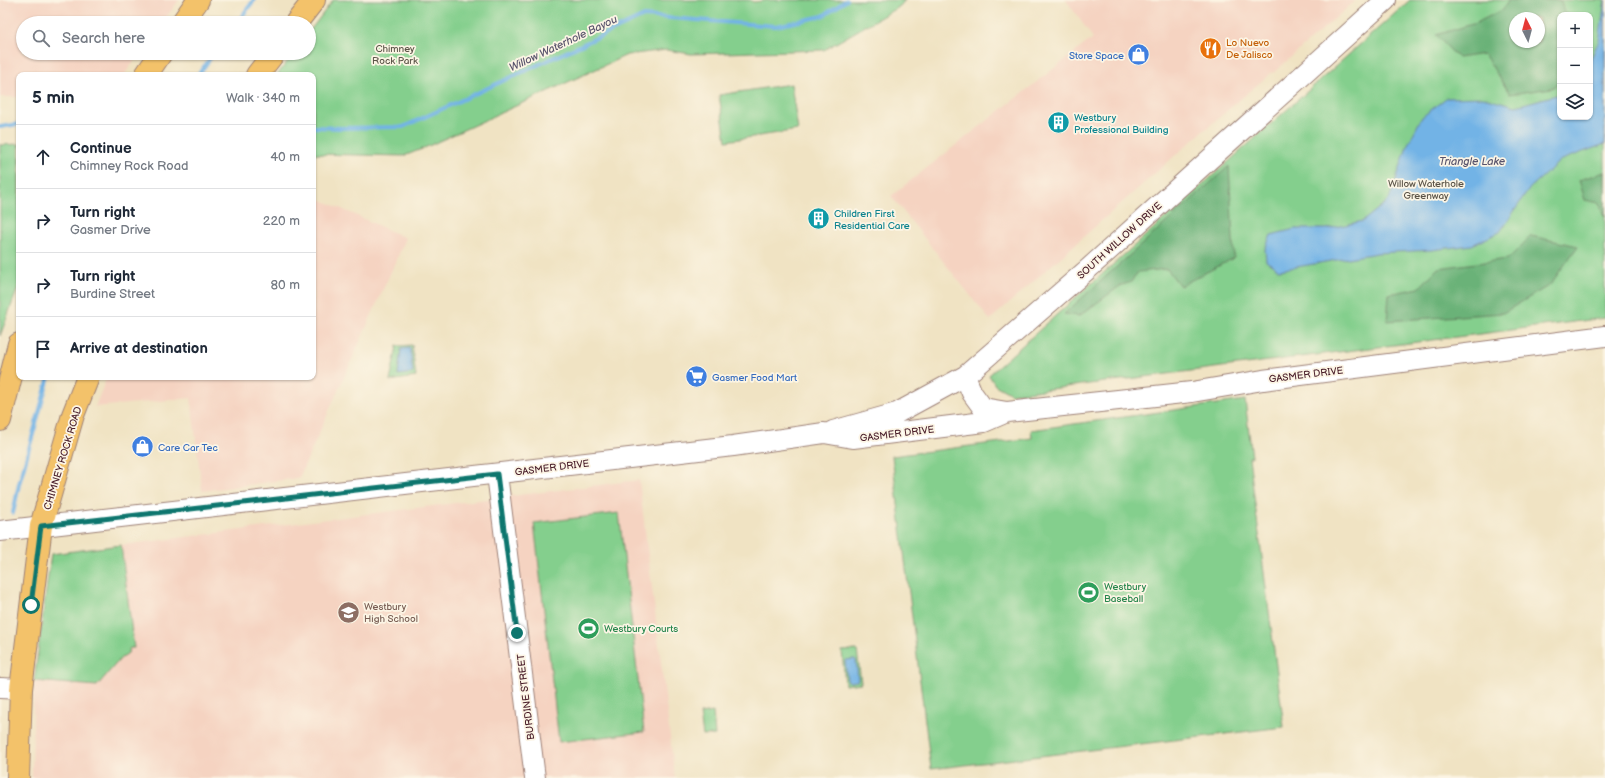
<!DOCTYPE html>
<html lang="en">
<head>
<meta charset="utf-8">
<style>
  body { margin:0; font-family:"Balsamiq Sans",sans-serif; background:#f6f6f7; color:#1f2937 }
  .controls { position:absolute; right:12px; top:12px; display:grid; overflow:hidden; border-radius:8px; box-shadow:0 1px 3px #0004 }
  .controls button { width:36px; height:36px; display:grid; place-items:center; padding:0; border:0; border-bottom:1px solid #e0e1e3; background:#fff; color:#1f2937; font:20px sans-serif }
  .compass { position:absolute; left:1509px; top:12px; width:36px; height:36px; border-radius:50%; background:#fff; box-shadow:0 1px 3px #0004; rotate:354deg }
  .stop { position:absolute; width:12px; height:12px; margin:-9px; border:3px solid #0f766e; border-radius:50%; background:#fff }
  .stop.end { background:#0f766e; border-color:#fff; box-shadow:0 1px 4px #0008 }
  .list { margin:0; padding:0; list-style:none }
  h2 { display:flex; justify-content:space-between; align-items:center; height:52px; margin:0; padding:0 16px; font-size:17px }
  h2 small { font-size:13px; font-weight:400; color:#747a83 }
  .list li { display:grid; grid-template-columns:26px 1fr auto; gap:12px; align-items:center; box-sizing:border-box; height:64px; padding:0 16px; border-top:1px solid #e0e1e3 }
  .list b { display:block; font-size:15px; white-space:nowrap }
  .list p { margin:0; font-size:13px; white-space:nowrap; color:#747a83 }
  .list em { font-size:13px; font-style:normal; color:#747a83 }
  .icon { flex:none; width:22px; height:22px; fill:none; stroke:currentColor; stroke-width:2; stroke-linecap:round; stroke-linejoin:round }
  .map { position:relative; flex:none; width:1605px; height:778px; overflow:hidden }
  .search { position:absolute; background:#fff; box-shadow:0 1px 3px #0004; left:16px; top:16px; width:300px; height:44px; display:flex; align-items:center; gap:10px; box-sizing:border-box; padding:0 14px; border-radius:22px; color:#747a83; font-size:15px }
  .panel { position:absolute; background:#fff; box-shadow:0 1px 3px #0004; left:16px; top:72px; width:300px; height:308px; border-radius:8px }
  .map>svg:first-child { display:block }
  .built { fill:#f5d3c1 }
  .green { fill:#84cf8d; stroke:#67775c; fill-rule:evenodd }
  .forest { fill:#6bb278; stroke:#5a6852; fill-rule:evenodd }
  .water { fill:#72b3e6; stroke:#5e6988 }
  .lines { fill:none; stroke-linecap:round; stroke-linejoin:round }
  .stream { stroke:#72b3e6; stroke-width:4 }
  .minor-casing { stroke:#9d8177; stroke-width:22 }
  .major-casing { stroke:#9d8177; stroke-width:24 }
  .minor { stroke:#fff; stroke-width:20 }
  .major { stroke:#f3c26a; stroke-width:22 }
  .route { stroke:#0f766e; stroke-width:5 }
  .labels { text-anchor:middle; stroke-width:3.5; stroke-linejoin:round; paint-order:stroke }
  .food-label { font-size:10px; fill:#c56008; stroke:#fcf5e5; text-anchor:start }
  .park-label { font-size:10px; fill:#5b5448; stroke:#fcf5e5 }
  .shop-label { font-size:10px; fill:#366cbe; stroke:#fcf5e5; text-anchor:start }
  .culture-label { font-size:10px; fill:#0d838f; stroke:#fcf5e5; text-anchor:start }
  .street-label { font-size:10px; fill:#4a1f2b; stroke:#fcf5e5 }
  .leisure-label { font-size:10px; fill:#27864d; stroke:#fcf5e5; text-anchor:start }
  .education-label { font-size:10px; fill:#785e54; stroke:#fcf5e5; text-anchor:start }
  .water-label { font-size:11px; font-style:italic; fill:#58536c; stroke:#fcf5e5 }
</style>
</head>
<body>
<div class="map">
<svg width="1605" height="778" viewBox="0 0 1605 778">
  <rect width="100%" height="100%" fill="#fcf5e5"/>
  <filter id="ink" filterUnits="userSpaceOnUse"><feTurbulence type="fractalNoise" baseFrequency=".025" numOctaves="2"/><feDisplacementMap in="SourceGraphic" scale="8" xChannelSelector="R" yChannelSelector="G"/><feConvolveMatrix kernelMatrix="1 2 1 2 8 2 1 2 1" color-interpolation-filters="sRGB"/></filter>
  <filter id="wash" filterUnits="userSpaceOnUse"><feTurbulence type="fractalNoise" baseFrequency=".012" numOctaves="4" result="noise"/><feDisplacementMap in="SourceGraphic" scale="16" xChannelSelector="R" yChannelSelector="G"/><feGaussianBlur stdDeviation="0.9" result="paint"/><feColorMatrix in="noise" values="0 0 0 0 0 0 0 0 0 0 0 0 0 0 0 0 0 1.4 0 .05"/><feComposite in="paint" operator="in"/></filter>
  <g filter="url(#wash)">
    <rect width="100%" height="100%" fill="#f0e3c3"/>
    <path class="built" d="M 0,0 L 179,0 L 162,23 L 23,23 L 23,53 L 140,53 L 124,75 L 19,75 L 19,97 L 0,97 Z
      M 1066,0 L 1356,0 L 1273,73 L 1272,72 L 1179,152 L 990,320 L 891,196 L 1093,38 Z
      M 313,196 L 406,238 L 299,478 L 202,491 L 191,398 L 95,407 L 107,377 L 313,377 Z
      M 639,480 L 675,778 L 32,778 L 34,671 L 51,554 Z"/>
    <path class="green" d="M 333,0 L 750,0 L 753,2 L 771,0 L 905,0 L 900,6 L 824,50 L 691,54 L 666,50 L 627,55 L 422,149 L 404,156 L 313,154 L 313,75 L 277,75 L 294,53 L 309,53 L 309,32 Z
      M 1410,0 L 1605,0 L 1605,318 L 1011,394 L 995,385 L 989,375 ZM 1560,15 L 1590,15 L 1590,117 L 1560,117 ZM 1515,18 L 1539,18 L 1539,42 L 1515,42 Z
      M 791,84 L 798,130 L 726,141 L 719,95 Z
      M 19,144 L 19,285 L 0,336 L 0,145 Z
      M 412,345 L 416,377 L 390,381 L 397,346 Z
      M 1245,400 L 1252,457 L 1249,457 L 1284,727 L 931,769 L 892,456 L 1032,438 L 1031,430 Z
      M 619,513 L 644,732 L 559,742 L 534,523 Z
      M 121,545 L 134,648 L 130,648 L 128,653 L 120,659 L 97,686 L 34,681 L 51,554 Z
      M 857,650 L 861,683 L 845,685 L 842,651 Z
      M 713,712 L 715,735 L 703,736 L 700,714 Z"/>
    <path class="forest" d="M 1509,0 L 1560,0 L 1567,15 L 1560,15 L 1560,81 L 1552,88 L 1510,94 L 1484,54 L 1458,58 L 1436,35 L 1476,23 L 1502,10 ZM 1515,18 L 1539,18 L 1539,42 L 1515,42 Z
      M 1229,166 L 1234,258 L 1180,286 L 1167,269 L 1138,272 L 1131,282 L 1120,286 L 1079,316 L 1064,314 Z
      M 1605,172 L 1605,216 L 1599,203 L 1585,200 L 1579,180 Z
      M 1531,236 L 1578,246 L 1550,285 L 1503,313 L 1387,321 L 1389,294 L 1419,288 L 1438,268 L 1508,259 Z"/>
    <path class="water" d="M 1605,0 L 1605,144 L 1561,160 L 1530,188 L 1500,232 L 1472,245 L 1432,250 L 1377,253 L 1279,270 L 1266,261 L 1265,249 L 1271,235 L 1295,229 L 1327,229 L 1363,221 L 1389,200 L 1408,144 L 1422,117 L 1446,98 L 1483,97 L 1516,106 L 1560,94 L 1560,117 L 1590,117 L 1590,61 L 1599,40 Z
      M 410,348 L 413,373 L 398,375 L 401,349 Z
      M 854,659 L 856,660 L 858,679 L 857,681 L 850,682 L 847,680 L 845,661 L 846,660 Z"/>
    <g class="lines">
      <path class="stream" d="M 237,23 L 254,0
        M 198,75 L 214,53
        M 0,127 L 19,124
        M 313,127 L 341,128 L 403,127 L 644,16 L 776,26 L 823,16 L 847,0
        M 13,513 L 19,484 L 49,377"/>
    </g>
  </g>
  <g filter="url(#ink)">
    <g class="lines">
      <defs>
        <path id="minor" d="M 965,376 L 972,393 L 983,408 L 1007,412 L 1192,392 L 1263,380 L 1605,336
          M 833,431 L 897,413 L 965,376 L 1088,269 L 1386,0
          M 497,474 L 535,778
          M 0,531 L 733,446 L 824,433 L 853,438 L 877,435 L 984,422 L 1007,412
          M 0,688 L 21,689"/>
        <path id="major" d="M 182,23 L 198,0
          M 296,23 L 314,0
          M 146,75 L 161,53
          M 257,75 L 274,53
          M 0,420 L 19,344
          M 18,778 L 21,689 L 41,526 L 73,415 L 88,377"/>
      </defs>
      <use href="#minor" class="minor-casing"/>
      <use href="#major" class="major-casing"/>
      <use href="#minor" class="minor"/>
      <use href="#major" class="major"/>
    </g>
  </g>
  <g class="lines" filter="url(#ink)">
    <path class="route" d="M 31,605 L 41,526 L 497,474 L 517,633"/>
  </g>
  <defs>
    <symbol id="restaurant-disc" viewBox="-11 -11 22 22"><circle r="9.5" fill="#e8710a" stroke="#fcf5e5"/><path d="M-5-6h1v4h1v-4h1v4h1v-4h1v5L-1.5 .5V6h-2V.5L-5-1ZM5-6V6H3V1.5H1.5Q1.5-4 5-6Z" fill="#fff"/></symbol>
    <symbol id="shop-disc" viewBox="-11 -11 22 22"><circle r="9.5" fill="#3f7fe0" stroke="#fcf5e5"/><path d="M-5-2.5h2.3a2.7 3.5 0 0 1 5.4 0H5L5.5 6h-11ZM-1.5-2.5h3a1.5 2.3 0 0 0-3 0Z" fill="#fff"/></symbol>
    <symbol id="building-disc" viewBox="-11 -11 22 22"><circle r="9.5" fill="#0f9aa8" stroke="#fcf5e5"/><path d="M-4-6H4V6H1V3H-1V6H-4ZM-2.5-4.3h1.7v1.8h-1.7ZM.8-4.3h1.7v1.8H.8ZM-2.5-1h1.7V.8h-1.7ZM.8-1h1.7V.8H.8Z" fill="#fff"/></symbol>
    <symbol id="supermarket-disc" viewBox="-11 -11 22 22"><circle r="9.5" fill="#3f7fe0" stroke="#fcf5e5"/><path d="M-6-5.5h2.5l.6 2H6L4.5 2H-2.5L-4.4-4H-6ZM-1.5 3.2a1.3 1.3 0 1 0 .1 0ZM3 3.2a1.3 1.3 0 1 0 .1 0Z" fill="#fff"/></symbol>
    <symbol id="stadium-disc" viewBox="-11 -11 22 22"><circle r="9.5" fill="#2e9e5b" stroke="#fcf5e5"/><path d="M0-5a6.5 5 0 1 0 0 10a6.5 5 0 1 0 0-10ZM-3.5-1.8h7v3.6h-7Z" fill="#fff"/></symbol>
    <symbol id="school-disc" viewBox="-11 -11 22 22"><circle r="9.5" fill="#8d6e63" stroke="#fcf5e5"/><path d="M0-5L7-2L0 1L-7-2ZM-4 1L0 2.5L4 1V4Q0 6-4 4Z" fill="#fff"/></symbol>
  </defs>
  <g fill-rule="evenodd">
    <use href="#restaurant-disc" x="1198" y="36" width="25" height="25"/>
    <use href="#shop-disc" x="1126" y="42" width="25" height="25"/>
    <use href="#building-disc" x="1046" y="110" width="25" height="25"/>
    <use href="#building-disc" x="806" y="206" width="25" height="25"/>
    <use href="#supermarket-disc" x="684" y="364" width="25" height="25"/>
    <use href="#shop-disc" x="130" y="434" width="25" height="25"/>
    <use href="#stadium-disc" x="1076" y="580" width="25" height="25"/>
    <use href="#school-disc" x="336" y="600" width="25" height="25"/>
    <use href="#stadium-disc" x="576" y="616" width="25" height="25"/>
  </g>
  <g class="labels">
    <g class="food-label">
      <text x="1226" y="46">Lo Nuevo<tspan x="1226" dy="12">De Jalisco</tspan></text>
    </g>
    <g class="park-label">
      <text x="395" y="52">Chimney<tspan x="395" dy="12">Rock Park</tspan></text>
      <text x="1426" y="187">Willow Waterhole<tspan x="1426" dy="12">Greenway</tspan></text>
    </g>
    <g class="shop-label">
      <text x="1124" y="59" text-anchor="end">Store Space</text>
      <text x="712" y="381">Gasmer Food Mart</text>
      <text x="158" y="451">Care Car Tec</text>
    </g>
    <g class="culture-label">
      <text x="1074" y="121">Westbury<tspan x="1074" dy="12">Professional Building</tspan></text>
      <text x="834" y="217">Children First<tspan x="834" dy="12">Residential Care</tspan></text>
    </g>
    <g class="street-label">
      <text transform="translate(1119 240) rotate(-42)" y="4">SOUTH WILLOW DRIVE</text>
      <text transform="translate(1306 374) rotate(-7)" y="4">GASMER DRIVE</text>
      <text transform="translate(897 433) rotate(-7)" y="4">GASMER DRIVE</text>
      <text transform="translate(62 458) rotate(-73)" y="4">CHIMNEY ROCK ROAD</text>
      <text transform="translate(552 467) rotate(-7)" y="4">GASMER DRIVE</text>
      <text transform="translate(525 697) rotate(-97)" y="4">BURDINE STREET</text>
    </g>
    <g class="leisure-label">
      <text x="1104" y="590">Westbury<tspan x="1104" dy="12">Baseball</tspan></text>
      <text x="604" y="632">Westbury Courts</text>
    </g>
    <g class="education-label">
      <text x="364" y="610">Westbury<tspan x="364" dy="12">High School</tspan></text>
    </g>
    <g class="water-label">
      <text transform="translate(563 43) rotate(-25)" y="4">Willow Waterhole Bayou</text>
      <text x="1472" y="165">Triangle Lake</text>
    </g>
  </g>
</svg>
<div class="controls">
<button>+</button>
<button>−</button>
<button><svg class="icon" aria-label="layers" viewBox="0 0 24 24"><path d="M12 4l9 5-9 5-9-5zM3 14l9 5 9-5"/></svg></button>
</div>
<svg class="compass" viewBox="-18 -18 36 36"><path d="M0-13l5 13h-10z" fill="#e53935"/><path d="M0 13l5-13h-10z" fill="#747a83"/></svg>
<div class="stop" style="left:31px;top:605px"></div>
<div class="stop end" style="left:517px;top:633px"></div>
<div class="search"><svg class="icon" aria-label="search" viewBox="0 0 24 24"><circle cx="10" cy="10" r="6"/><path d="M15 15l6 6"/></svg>Search here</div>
<section class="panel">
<h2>5 min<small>Walk · 340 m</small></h2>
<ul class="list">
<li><svg class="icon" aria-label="ahead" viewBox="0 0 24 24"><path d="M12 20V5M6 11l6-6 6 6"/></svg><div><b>Continue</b><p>Chimney Rock Road</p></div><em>40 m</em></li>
<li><svg class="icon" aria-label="right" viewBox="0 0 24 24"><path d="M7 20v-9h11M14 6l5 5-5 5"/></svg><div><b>Turn right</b><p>Gasmer Drive</p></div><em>220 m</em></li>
<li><svg class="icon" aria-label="right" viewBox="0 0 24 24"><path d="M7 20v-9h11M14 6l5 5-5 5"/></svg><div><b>Turn right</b><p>Burdine Street</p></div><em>80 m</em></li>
<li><svg class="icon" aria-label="arrive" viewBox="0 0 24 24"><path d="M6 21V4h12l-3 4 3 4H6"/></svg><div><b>Arrive at destination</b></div></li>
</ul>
</section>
</div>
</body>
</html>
